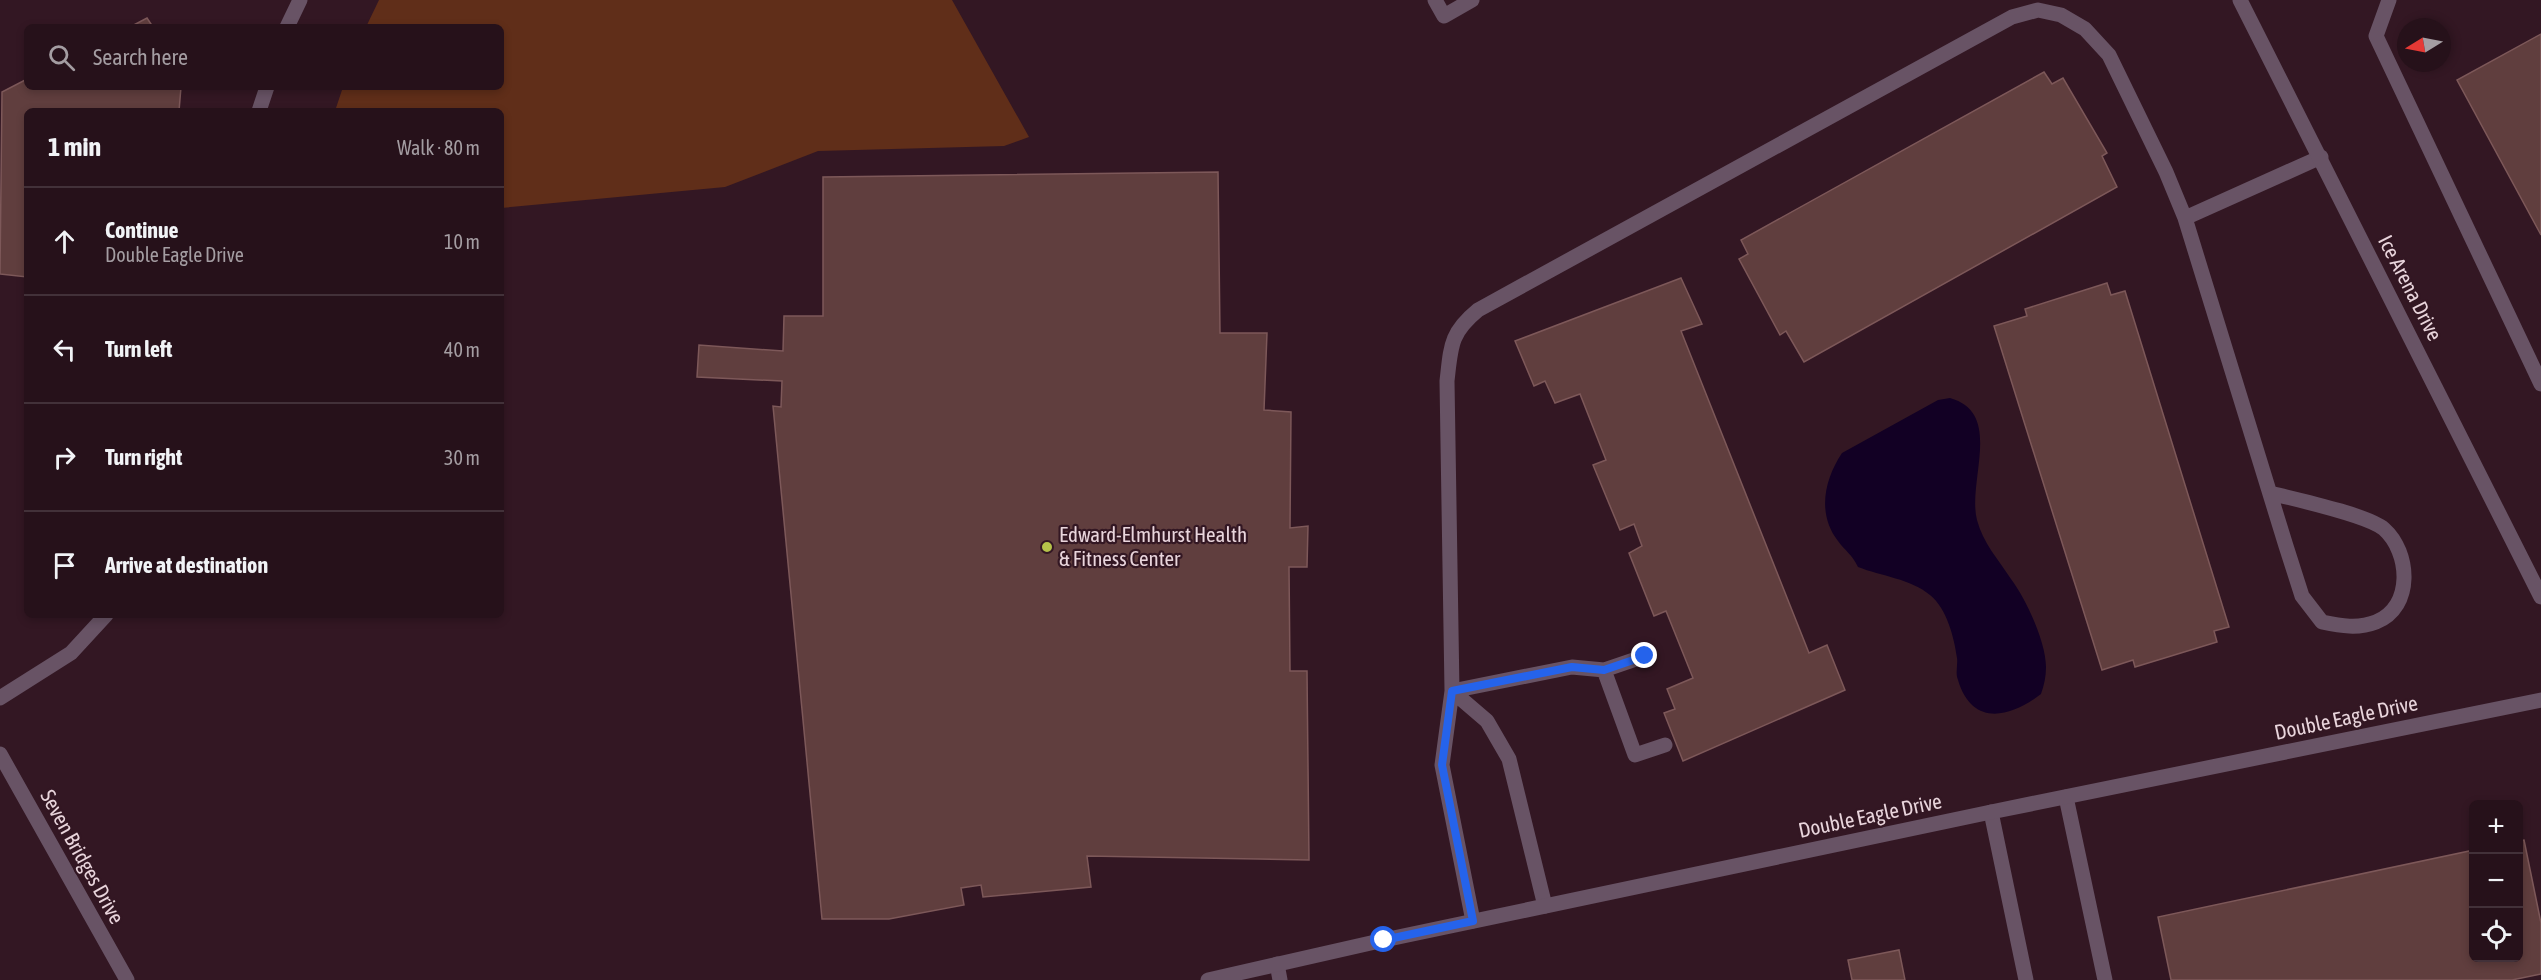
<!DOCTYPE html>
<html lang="en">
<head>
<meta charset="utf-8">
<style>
  body { margin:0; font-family:"Asap Condensed",sans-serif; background:#2e1a23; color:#f1f3f6 }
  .controls { position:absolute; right:18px; bottom:18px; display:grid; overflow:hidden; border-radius:9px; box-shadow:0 3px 9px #0003 }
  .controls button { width:54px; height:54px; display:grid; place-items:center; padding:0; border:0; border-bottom:2px solid #423139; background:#26111a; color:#f1f3f6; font:30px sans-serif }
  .compass { position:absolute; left:2397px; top:18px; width:54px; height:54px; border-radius:50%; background:#26111a; box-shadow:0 3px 9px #0003; rotate:260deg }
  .stop { position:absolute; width:18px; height:18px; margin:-14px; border:4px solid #2563eb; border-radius:50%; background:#fff }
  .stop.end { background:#2563eb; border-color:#fff; box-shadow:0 2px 6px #0008 }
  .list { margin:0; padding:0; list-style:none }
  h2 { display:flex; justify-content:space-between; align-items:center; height:78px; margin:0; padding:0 24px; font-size:26px }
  h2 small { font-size:20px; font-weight:400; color:#a49da2 }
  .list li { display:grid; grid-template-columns:39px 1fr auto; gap:18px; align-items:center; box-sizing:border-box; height:108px; padding:0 24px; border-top:2px solid #423139 }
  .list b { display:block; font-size:22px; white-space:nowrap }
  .list p { margin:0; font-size:20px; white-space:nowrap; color:#a49da2 }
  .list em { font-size:20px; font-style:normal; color:#a49da2 }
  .icon { flex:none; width:33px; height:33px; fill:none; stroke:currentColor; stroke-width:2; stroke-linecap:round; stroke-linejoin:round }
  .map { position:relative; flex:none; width:2541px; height:980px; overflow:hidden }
  .search { position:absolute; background:#26111a; box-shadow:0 3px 9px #0003; left:24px; top:24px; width:480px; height:66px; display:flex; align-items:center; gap:15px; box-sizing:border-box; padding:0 21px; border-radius:9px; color:#a49da2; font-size:22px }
  .panel { position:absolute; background:#26111a; box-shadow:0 3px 9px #0003; left:24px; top:108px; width:480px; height:510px; border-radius:9px }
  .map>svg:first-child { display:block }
  .green { fill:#602e19 }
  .water { fill:#120024 }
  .building { fill:#603e3e; stroke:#7d5859; stroke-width:1.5 }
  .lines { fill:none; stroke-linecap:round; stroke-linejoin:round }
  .service { stroke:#685365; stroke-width:15 }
  .minor { stroke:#685365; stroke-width:15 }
  .route { stroke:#2563eb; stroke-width:8 }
  .poi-dot { fill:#b5c24a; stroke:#331723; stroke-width:2 }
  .labels { text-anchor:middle; stroke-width:4.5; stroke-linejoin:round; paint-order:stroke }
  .street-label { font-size:21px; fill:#e9d5dc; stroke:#331723 }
  .poi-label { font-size:21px; fill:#e9d5dc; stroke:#331723; text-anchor:start }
</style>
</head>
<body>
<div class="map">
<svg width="2541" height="980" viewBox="0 0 2541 980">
  <rect width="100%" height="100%" fill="#331723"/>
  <path class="green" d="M 379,0 L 952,0 L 1029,137 L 1004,146 L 818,151 L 725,187 L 501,208 L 501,111 L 335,111 L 343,87 L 501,87 L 501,27 L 366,27 Z"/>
  <path class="water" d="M 1950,398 C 2004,413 1967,481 1977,520 C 1983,543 1998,559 2011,579 C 2026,599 2046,642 2046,667 C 2046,677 2044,685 2041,694 C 2010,718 1972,727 1958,680 C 1955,673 1958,665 1957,658 C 1954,637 1947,609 1930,595 C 1911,579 1881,576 1858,567 C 1851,553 1846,552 1838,541 C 1817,514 1824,480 1842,453 L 1938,400 Z"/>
  <path class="building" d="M 147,18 L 153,27 L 130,27 Z
    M 2541,34 L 2541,235 L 2457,80 Z
    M 2044,72 L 2052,84 L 2063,78 L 2107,153 L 2102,156 L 2117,187 L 1804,362 L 1786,331 L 1780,335 L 1739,259 L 1748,254 L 1741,240 Z
    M 27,79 L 27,87 L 181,87 L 179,111 L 27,111 L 27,277 L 0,274 L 2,92 Z
    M 1218,172 L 1220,333 L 1267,333 L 1264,410 L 1291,412 L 1290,528 L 1308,526 L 1307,567 L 1289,567 L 1290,671 L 1307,671 L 1309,860 L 1087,856 L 1091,887 L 983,897 L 981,885 L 961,888 L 964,905 L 889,919 L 822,919 L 773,406 L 781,407 L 782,381 L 697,377 L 699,345 L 783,351 L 784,316 L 823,316 L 823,177 Z
    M 1681,278 L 1702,324 L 1681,331 L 1809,653 L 1827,645 L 1845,690 L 1683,761 L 1664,713 L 1675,709 L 1667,689 L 1693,678 L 1666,611 L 1654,616 L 1629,553 L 1642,546 L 1634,524 L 1620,530 L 1593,465 L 1606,460 L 1580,394 L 1555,403 L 1545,381 L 1534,386 L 1515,341 Z
    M 2107,283 L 2111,295 L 2125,291 L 2229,627 L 2214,631 L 2217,642 L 2135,667 L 2133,660 L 2102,670 L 1994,326 L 2027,316 L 2025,309 Z
    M 2524,840 L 2541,923 L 2541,974 L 2512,980 L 2171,980 L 2158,917 L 2474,850 L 2474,958 L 2518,958 L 2518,841 Z
    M 1899,950 L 1905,980 L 1852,980 L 1848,960 Z"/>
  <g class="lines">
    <path class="service" d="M 1435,0 L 1444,16 L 1472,0
      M 2389,0 L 2376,36 L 2541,384
      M 287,27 L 300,0
      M 259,111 L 267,87
      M 2185,218 L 2321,157
      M 1604,670 L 1635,755 L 1665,745
      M 1452,691 L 1487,721 L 1509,759 L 1545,906
      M 1452,691 L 1572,667 L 1604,670 L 1645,656
      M 0,698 L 71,653 L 106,615
      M 2066,797 L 2105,980
      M 1991,812 L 2026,980
      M 1473,921 L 1442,765 L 1452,691 L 1447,381 C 1451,346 1450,333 1478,310 L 2012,17 L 2038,10 L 2061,15 L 2085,29 L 2109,55 L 2166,172 L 2185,218 L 2286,546 L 2302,596 L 2322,622 C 2341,626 2358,629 2376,622 C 2414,607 2410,552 2384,529 C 2368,515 2294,499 2270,493
      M 1277,964 L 1280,980"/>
    <path class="minor" d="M 2240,0 L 2541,597
      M 0,754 L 127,980
      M 1208,980 L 1384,940 L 1991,812 L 2541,700"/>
  </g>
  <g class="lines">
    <path class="route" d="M 1384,940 L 1473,921 L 1442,765 L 1452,691 L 1572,667 L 1604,670 L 1645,656"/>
  </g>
  <circle class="poi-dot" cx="1047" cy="547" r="6"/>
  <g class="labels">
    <g class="street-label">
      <text transform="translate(2410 288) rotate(63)" y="7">Ice Arena Drive</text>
      <text transform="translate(2346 718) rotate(-12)" y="7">Double Eagle Drive</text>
      <text transform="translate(1870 816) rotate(-12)" y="7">Double Eagle Drive</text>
      <text transform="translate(82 857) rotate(61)" y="7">Seven Bridges Drive</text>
    </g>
    <g class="poi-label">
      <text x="1059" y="542">Edward-Elmhurst Health<tspan x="1059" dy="24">&amp; Fitness Center</tspan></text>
    </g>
  </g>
</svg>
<div class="controls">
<button>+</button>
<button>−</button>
<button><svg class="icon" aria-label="locate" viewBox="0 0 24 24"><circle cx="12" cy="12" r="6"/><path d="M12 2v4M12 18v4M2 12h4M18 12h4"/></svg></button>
</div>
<svg class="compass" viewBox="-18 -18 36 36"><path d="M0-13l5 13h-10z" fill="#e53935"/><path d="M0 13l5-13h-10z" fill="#a49da2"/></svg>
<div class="stop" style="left:1384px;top:940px"></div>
<div class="stop end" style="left:1645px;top:656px"></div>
<div class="search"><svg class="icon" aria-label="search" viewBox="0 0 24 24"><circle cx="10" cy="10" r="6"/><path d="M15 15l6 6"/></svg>Search here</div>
<section class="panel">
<h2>1 min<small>Walk · 80 m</small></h2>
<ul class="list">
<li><svg class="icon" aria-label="ahead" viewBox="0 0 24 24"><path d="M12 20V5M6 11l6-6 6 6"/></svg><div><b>Continue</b><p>Double Eagle Drive</p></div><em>10 m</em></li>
<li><svg class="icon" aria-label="left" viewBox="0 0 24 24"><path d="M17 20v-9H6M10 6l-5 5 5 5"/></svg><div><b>Turn left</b></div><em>40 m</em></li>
<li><svg class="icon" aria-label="right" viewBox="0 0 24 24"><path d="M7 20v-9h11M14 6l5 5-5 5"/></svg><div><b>Turn right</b></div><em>30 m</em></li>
<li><svg class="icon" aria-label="arrive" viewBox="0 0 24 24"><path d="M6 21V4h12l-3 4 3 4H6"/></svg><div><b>Arrive at destination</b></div></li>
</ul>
</section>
</div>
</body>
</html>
